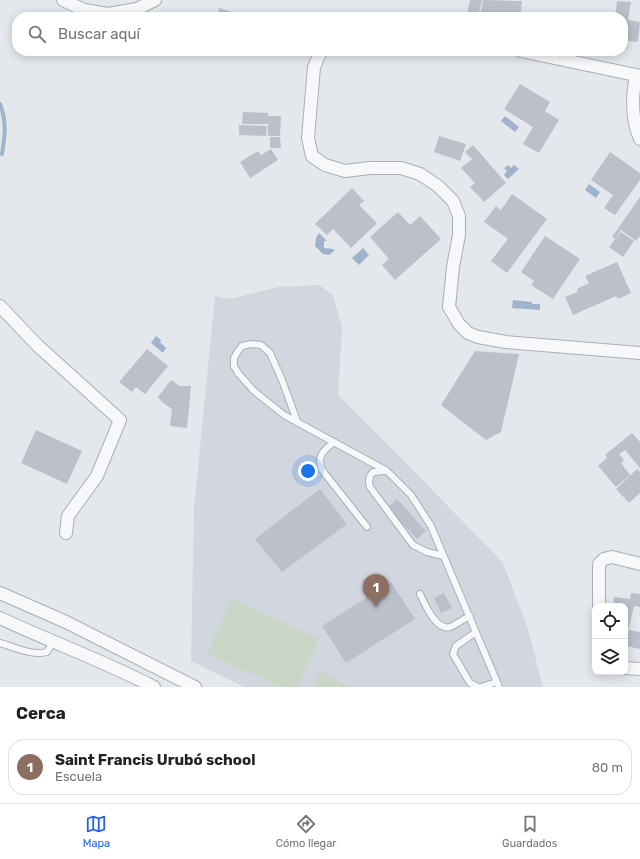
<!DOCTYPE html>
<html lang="es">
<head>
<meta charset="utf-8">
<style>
  body { margin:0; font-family:Rubik,sans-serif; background:#f2f2f2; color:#222 }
  .controls { position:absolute; right:12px; bottom:12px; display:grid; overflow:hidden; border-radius:8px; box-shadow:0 2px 10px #0003 }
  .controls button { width:36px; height:36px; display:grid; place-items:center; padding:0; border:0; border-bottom:1px solid #e0e0e0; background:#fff; color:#222; font:20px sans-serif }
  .you { position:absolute; left:308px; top:471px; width:14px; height:14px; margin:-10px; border:3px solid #fff; border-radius:50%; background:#1a73e8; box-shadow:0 0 0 6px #1a73e833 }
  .badge { display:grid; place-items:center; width:26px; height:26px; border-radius:50%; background:#2563eb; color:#fff; font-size:13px; font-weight:700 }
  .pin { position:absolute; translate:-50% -33px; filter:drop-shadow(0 1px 2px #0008) }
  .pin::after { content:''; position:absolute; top:21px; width:14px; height:12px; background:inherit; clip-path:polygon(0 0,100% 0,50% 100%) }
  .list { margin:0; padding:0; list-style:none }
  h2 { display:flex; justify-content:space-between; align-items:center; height:52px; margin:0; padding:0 16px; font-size:17px }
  h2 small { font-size:13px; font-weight:400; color:#767676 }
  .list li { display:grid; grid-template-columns:26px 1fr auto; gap:12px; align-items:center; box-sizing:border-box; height:56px; margin:0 8px 8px; padding:0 8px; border:1px solid #e0e0e0; border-radius:16px }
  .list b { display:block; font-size:15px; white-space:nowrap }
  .list p { margin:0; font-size:13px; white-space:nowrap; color:#767676 }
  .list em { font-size:13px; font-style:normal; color:#767676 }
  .icon { flex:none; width:22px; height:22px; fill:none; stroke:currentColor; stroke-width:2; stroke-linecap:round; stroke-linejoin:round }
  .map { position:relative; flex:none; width:640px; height:687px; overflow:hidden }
  .search { position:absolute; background:#fff; box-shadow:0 2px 10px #0003; left:12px; right:12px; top:12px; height:44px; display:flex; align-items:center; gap:10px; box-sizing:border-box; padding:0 14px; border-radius:16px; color:#767676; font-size:15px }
  .sheet { height:116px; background:#fff }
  nav { display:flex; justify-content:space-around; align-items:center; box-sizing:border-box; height:56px; border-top:1px solid #e0e0e0; background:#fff; font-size:11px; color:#767676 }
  nav a { display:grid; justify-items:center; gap:2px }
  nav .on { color:#2563eb }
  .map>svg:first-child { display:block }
  .built { fill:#d2d6de }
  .green { fill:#c9d6c5 }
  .water { fill:#9fb4cc }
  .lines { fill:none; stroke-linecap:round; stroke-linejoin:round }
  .stream { stroke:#9fb4cc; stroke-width:4 }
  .building { fill:#bbc0ca }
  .service-casing { stroke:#a9aeb7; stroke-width:8 }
  .minor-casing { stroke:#a9aeb7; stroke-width:14 }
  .service { stroke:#f7f8fa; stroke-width:6 }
  .minor { stroke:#f7f8fa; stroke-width:12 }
</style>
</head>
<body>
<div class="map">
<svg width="640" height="687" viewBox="0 0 640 687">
  <rect width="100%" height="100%" fill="#e4e7ec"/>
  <path class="built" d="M 319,285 L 333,295 L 342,327 L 338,395 L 410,467 L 503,563 L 528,629 L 543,687 L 244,687 L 191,661 L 194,508 L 215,296 L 230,299 L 278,287 Z"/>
  <path class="green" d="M 232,599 L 319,639 L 297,687 L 280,687 L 207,653 Z
    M 320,671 L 351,687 L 312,687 Z"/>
  <path class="water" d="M 505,116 L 519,127 L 515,132 L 501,121 Z
    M 508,165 L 511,168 L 514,165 L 519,169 L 508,179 L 504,175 L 507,171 L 504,168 Z
    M 589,184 L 600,192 L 596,198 L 585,190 Z
    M 319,233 L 327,241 L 324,241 L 324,248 L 334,249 L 334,251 L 329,255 L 323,254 L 315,246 L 316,238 Z
    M 363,248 L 369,255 L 359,265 L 352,258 Z
    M 513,300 L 532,302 L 532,304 L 540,304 L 540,310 L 512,308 Z
    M 156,336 L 161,340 L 160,342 L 166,348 L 163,353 L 151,343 Z"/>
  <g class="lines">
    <path class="stream" d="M 0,104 C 7,122 5,135 2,154"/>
  </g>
  <path class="building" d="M 470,0 L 482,0 L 478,17 L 467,15 Z
    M 483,0 L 522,1 L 520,17 L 480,16 Z
    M 617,1 L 631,2 L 628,20 L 640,22 L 638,42 L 628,41 L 627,49 L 623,48 L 623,17 L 615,17 Z
    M 219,8 L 242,15 L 241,17 L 217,17 Z
    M 520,84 L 550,102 L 545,111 L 559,120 L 539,153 L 523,144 L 533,127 L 504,109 Z
    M 243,112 L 268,113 L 268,116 L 281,116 L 280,136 L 268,136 L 268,117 L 268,124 L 242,124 Z
    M 239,125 L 267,126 L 266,136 L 239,135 Z
    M 439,136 L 466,144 L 460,161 L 434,152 Z
    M 270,137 L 280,137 L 281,148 L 270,148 Z
    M 473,145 L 506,183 L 484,202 L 470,187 L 475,183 L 461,168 L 472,159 L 465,152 Z
    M 271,149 L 278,160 L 250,178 L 240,162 L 258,151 L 261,155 Z
    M 610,152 L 640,173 L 640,180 L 615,215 L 604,208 L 613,195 L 591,180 Z
    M 352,188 L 364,201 L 359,205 L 377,223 L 351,248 L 333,229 L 327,235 L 315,224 Z
    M 512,194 L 547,219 L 507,273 L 491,261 L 508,239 L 484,222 L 496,206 L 501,210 Z
    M 640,197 L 640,236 L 636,241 L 621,230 L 615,239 L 612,237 Z
    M 398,212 L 410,225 L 420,216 L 441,239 L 395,280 L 382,265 L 389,259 L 370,237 Z
    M 621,232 L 634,241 L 623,257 L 609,247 Z
    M 545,236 L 580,259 L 553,299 L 531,285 L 534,281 L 521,272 Z
    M 617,262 L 631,293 L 618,299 L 616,296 L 573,315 L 565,297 L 578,292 L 577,289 L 589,283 L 585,276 Z
    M 147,349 L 168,366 L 145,394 L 136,387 L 132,392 L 119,382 Z
    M 475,351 L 519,354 L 501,432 L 486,440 L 441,405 Z
    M 171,380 L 180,386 L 191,386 L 187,428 L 170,426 L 172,409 L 162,402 L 158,397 Z
    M 36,430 L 82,451 L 67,484 L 21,463 Z
    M 632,433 L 640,442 L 640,468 L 625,450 L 619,454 L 624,460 L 621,463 L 630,475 L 616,487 L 598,466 L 607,458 L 605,455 Z
    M 637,469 L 640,472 L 640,493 L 629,503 L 616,489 Z
    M 320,489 L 347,524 L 282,572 L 255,539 Z
    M 397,499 L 426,531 L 417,539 L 387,508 Z
    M 391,582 L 415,619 L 346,663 L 322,626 Z
    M 444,593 L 452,608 L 441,613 L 434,598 Z
    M 631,593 L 640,594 L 640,607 L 634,606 L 626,639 L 625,606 L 613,606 L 614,597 L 630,599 Z
    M 629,630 L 640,632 L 640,649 L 626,646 Z"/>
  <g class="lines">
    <defs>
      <path id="service" d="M 297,421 L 282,380 L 270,353 L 261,345 L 251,344 L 242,346 L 238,351 L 234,358 L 234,366 L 238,373 L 254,391 L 284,415 L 387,471 L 411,495 L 431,526 L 499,687
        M 334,442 C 324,450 316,456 322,470 L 367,527
        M 385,471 L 373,472 C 369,476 368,481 370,487 L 413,545 L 427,552 L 443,556
        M 420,594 C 425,604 436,631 450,627 C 457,624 463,619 470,616
        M 476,632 L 456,646 L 453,654 L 470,683 L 478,687
        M 0,643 C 14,647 32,656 47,652 L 53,642
        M 481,687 L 497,682"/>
      <path id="minor" d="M 63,0 L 84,10 L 108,14 L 137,9 L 155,0
        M 321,51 L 314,67 L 308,138 L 312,156 L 325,165 L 345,171 L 370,168 L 401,168 L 420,174 L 438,186 L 453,201 L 459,216 L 459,235 L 453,267 L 449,307 L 459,324 L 468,333 L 478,337 L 506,342 L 640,353
        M 521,51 L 640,76
        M 636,75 C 632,96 631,119 640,139
        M 0,306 L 37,345 L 120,420 L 97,476 L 68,516 L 66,533
        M 0,593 L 66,622 L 195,687
        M 599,606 L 599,564 L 604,559 L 612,557 L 640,564
        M 0,618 C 51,642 104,661 154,687
        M 625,668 L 640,669"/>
    </defs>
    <use href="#service" class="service-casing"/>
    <use href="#minor" class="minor-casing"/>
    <use href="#service" class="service"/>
    <use href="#minor" class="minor"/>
  </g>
</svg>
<div class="controls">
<button><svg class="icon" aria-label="locate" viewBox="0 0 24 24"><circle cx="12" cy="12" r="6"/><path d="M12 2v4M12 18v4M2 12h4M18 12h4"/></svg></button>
<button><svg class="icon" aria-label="layers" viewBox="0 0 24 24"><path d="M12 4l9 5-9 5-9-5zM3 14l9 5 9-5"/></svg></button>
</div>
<div class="you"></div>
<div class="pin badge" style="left:376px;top:607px;background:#8d6e63">1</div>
<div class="search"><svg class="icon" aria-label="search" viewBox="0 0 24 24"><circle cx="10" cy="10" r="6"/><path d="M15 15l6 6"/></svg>Buscar aquí</div>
</div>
<section class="sheet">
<h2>Cerca<small></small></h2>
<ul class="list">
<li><span class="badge" style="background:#8d6e63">1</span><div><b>Saint Francis Urubó school</b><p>Escuela</p></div><em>80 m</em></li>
</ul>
</section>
<nav>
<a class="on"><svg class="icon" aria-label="map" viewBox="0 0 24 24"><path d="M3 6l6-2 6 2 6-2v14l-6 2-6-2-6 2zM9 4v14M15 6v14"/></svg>Mapa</a>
<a><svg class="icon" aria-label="directions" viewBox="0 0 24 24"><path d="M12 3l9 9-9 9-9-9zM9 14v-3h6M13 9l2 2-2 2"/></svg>Cómo llegar</a>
<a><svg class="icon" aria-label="saved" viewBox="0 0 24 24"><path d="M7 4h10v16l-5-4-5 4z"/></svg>Guardados</a>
</nav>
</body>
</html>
